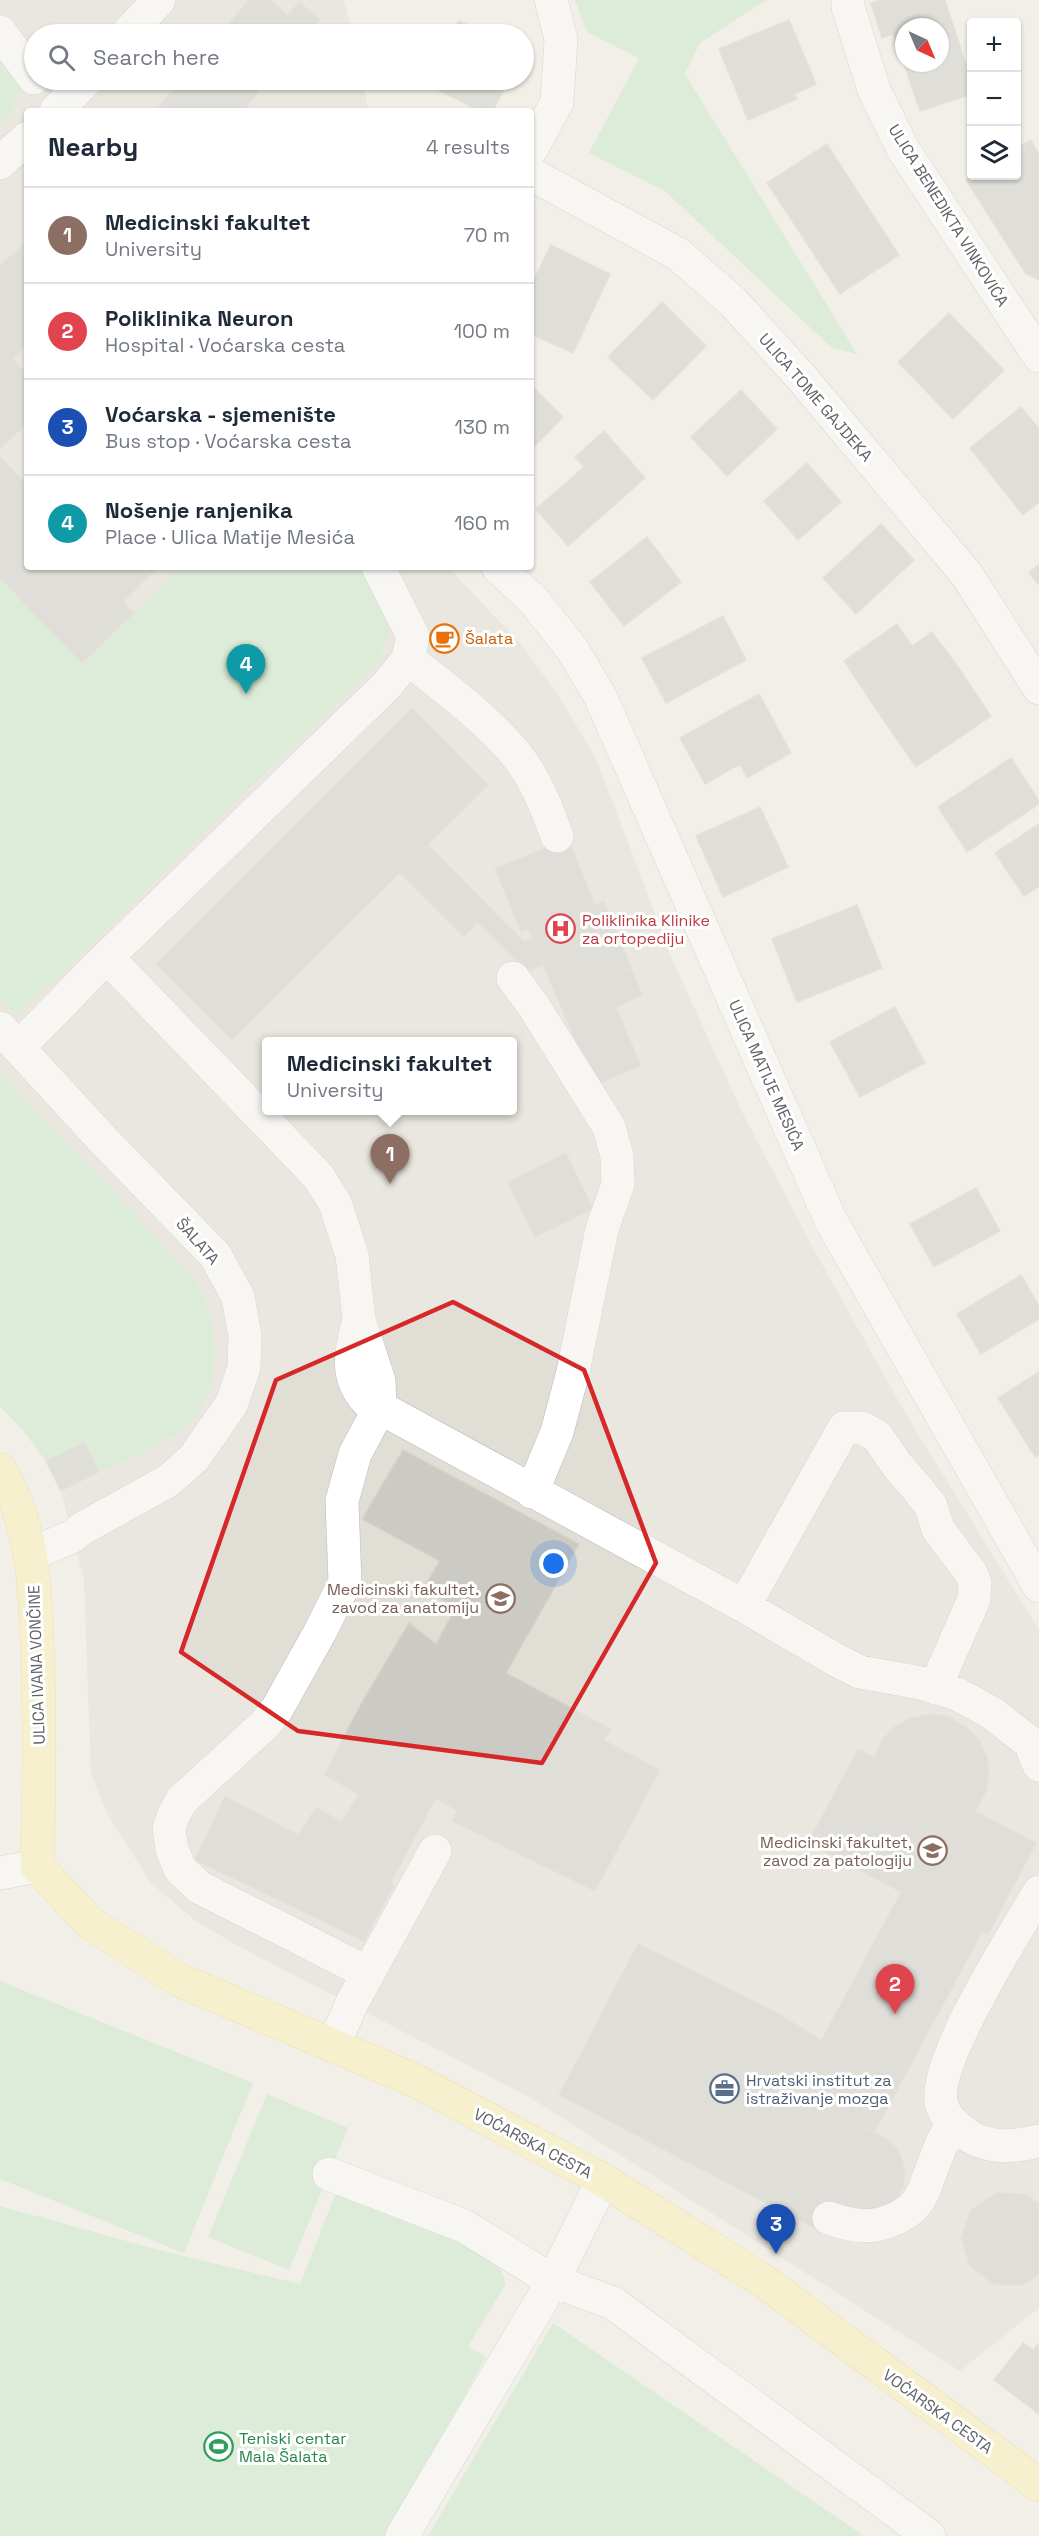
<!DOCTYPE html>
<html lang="en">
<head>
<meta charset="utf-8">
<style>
  body { margin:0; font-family:"Space Grotesk",sans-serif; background:#f2f2f3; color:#1f2937 }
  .controls { position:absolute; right:18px; top:18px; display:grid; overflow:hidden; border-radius:6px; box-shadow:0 2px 4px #0004 }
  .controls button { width:54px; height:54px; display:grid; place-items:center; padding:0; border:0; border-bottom:2px solid #e0e1e3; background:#fff; color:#1f2937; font:30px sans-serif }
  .compass { position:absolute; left:895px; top:18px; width:54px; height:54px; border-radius:50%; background:#fff; box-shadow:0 2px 4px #0004; rotate:136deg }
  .you { position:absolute; left:554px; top:1564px; width:21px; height:21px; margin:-15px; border:4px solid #fff; border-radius:50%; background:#1a73e8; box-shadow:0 0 0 9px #1a73e833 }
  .badge { display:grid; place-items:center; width:39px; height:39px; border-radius:50%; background:#2563eb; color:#fff; font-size:20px; font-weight:700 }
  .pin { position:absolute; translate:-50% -50px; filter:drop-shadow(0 2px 3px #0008) }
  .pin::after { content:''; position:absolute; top:32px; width:21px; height:18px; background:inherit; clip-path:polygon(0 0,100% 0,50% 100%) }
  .popup { position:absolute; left:262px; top:1037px; width:255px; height:78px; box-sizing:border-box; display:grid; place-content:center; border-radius:6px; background:#fff; filter:drop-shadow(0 2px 4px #0005); font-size:20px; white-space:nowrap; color:#747a83 }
  .popup b { font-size:22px; color:#1f2937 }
  .popup::after { content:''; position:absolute; left:50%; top:100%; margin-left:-12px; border:12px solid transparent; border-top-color:#fff }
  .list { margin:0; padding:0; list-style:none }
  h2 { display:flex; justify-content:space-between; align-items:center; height:78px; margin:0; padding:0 24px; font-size:26px }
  h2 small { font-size:20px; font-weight:400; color:#747a83 }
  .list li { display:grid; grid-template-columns:39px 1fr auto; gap:18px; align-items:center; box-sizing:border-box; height:96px; padding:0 24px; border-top:2px solid #e0e1e3 }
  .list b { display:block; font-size:22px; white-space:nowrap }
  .list p { margin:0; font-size:20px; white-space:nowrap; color:#747a83 }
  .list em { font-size:20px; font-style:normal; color:#747a83 }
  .icon { flex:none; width:33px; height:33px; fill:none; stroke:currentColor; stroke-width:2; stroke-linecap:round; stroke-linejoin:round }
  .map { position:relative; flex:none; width:1039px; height:2536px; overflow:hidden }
  .search { position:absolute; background:#fff; box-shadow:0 2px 4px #0004; left:24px; top:24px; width:510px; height:66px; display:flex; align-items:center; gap:15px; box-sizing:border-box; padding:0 21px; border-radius:33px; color:#747a83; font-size:22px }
  .panel { position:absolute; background:#fff; box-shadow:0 2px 4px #0004; left:24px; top:108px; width:510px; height:462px; border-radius:6px }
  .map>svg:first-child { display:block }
  .education { fill:#e1ded6; fill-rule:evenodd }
  .green { fill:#c5e8c5 }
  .building { fill:#cccac5; stroke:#d6d1c6; stroke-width:1.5; fill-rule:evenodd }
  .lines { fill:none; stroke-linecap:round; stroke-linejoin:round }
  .minor-casing { stroke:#b5b8bc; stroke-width:34 }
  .major-casing { stroke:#f2c960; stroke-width:34 }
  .minor { stroke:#fff; stroke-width:33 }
  .major { stroke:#fff2af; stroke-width:33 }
  .marked { fill:none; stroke:#d62828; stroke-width:4.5; stroke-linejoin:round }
  .labels { text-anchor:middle; stroke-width:6; stroke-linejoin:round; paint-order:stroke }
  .street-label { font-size:16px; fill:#5f6368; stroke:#fff }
  .food-label { font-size:16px; fill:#c56008; stroke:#fff; text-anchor:start }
  .health-label { font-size:16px; fill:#be3a42; stroke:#fff; text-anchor:start }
  .education-label { font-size:16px; fill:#785e54; stroke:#fff; text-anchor:end }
  .service-label { font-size:16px; fill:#4e5e75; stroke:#fff; text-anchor:start }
  .leisure-label { font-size:16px; fill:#27864d; stroke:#fff; text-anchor:start }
</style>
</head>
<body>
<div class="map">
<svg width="1039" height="2536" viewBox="0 0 1039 2536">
  <rect width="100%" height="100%" fill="#f1efe8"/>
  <path class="education" d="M 0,0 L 344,0 L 353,34 L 34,34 L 34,80 L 362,80 L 369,111 L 27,111 L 27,567 L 448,567 L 520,643 L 559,696 L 596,758 L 672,959 L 742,1112 L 817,1255 L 907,1416 L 1039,1630 L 1039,2308 L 960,2371 L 529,2097 L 240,1947 L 197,1922 L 151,1883 L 108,1815 L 91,1774 L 84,1581 L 61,1491 L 46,1461 L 22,1429 L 0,1406 ZM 267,1042 L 513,1042 L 513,1110 L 267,1110 Z"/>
  <path class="green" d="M 575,0 L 766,0 L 700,43 L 685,74 L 857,354 L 832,348 L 665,191 L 589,153 L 639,58 L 587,32 Z
    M 0,45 L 23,81 L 10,116 L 0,126 Z
    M 180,567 L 362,567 L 384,605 L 389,630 L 379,661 L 16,1016 L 0,1000 L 0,578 L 82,663 Z
    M 0,1074 L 182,1264 C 187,1270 192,1276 196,1282 C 221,1323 223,1395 185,1427 C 161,1448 127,1459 99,1472 L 84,1442 L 46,1461 L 22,1429 L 0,1406 Z
    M 0,1981 L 253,2083 L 184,2253 L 0,2179 Z
    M 267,2094 L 348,2128 L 289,2270 L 208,2237 Z
    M 337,2190 L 494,2253 L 506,2284 L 468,2346 L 486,2357 L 385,2536 L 0,2536 L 0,2206 L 159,2250 L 300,2284 Z
    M 553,2323 L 864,2536 L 428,2536 Z"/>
  <path class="building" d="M 249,0 L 270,0 L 288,15 L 299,2 L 320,19 L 307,34 L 220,34 Z
    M 880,0 L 945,0 L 972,83 L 972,94 L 920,111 L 894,34 L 882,38 L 871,3 ZM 904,27 L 940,27 L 940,63 L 904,63 Z
    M 789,20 L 816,84 L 794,94 L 797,99 L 748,120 L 719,49 Z
    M 459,21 L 486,34 L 452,34 Z
    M 182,80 L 269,80 L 243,111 L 155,111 Z
    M 429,80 L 508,80 L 493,111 L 480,111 L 426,84 Z
    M 1031,140 L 1039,155 L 1039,280 L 1026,274 L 966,180 L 973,176 L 1016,176 L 1016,149 Z
    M 827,144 L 861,197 L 802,236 L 767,183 Z
    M 861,197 L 899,255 L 840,294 L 802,236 Z
    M 27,241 L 27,345 L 13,359 L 27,374 L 27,423 L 0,449 L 0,266 Z
    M 551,245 L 610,274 L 573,353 L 531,334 L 531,286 Z
    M 662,302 L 706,346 L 653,400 L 608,357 Z
    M 949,313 L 1004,370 L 953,419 L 898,362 Z
    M 531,385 L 563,417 L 531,450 Z
    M 741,390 L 777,429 L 727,476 L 691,437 Z
    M 1021,407 L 1039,429 L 1039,502 L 1023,515 L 970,448 Z
    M 604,431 L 645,478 L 568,546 L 536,509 L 584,467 L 575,457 Z
    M 0,457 L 27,485 L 27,567 L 155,567 L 156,569 L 123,602 L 134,613 L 82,663 L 0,578 Z
    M 807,463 L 841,502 L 798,540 L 764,501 Z
    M 881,524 L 914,560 L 856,614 L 823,578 Z
    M 647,537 L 681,582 L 624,626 L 590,582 Z
    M 1039,564 L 1039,585 L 1029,573 Z
    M 723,616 L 746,660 L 666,703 L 642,658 Z
    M 897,624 L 912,646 L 932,632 L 956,664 L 880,715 L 844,661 Z
    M 956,664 L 991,716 L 916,767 L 880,715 Z
    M 759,694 L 791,753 L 747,778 L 740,764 L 705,784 L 680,738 Z
    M 412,708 L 488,785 L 232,1040 L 156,964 Z
    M 1011,758 L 1039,801 L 1039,804 L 967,852 L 938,807 Z
    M 760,807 L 788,867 L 723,897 L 696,836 Z
    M 1039,824 L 1039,886 L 1024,896 L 995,853 Z
    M 568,838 L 595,905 L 604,902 L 631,967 L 557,998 L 528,929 L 521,932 L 495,869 Z
    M 428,845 L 524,942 L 532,938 L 543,965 L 527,972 L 478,922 L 464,937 L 400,873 Z
    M 857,905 L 882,968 L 797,1002 L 772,939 Z
    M 631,967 L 642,995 L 616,1007 L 641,1066 L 594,1085 L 557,998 Z
    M 895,1007 L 925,1063 L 860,1097 L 830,1042 Z
    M 566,1153 L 593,1209 L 535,1237 L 508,1182 Z
    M 976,1188 L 1000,1231 L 934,1267 L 910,1224 Z
    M 1021,1275 L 1039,1306 L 1039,1319 L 981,1354 L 957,1314 Z
    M 1039,1372 L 1039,1454 L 1035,1457 L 998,1398 Z
    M 84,1442 L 99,1472 L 61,1491 L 46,1461 Z
    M 403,1450 L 579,1544 L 506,1673 L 611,1729 L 604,1740 L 660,1770 L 595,1891 L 452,1821 L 457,1811 L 436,1798 L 391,1882 L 394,1885 L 364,1941 L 195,1860 L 225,1796 L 298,1835 L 316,1807 L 341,1822 L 359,1794 L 324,1775 L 361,1704 L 409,1623 L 436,1644 L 456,1607 L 423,1589 L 440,1561 L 362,1519 Z
    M 931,1714 L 949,1717 L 966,1727 L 979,1740 L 987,1757 L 989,1776 L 985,1794 L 975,1811 L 1036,1843 L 988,1935 L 982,1932 L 874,2133 L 794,2091 L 901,1892 L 808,1843 L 858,1749 L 874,1757 L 882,1740 L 895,1726 L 912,1718 Z
    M 638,1944 L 776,2012 L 821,2040 L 794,2091 L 887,2139 L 897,2148 L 903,2161 L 905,2174 L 903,2187 L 897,2199 L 875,2214 L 836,2206 L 822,2232 L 559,2095 Z
    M 996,2193 L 1025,2194 L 1039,2204 L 1039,2274 L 1023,2285 L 994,2284 L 970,2266 L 961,2238 L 971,2210 Z
    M 1023,2343 L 1033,2350 L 1039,2343 L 1039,2414 L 994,2380 Z"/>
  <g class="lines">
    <defs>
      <path id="minor" d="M 848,0 L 848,7 L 874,90 L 903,149 L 1039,356
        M 0,32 L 34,78
        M 127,34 L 159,0
        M 56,111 L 86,80
        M 531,150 L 557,102 L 561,39 L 551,0
        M 0,163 L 27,138
        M 531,174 L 678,254 L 733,302 L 801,377 L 967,575 L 1039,688
        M 498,567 L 534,601 L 572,649 L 600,696 L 831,1221 L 1039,1586
        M 408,659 C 444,687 495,725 521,761 C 538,784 547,810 557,836
        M 107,957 L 318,1176 L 335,1203 L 352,1255 L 359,1320 L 379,1381 L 380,1407 L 355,1454 L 342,1501 L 345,1582 L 320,1632 L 277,1709 L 264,1725 L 182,1800 L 174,1814 L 169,1829 L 172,1850 L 180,1869 L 199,1887 L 368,1973
        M 513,978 L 533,1005 L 609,1127 L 617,1156 L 618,1184 L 602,1229 L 573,1372 L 557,1432 L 532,1492
        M 0,1028 L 105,1142 L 215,1255 L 238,1297 L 245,1336 L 244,1368 L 232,1403 L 194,1458 L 168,1481 L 83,1528 L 71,1537 L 31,1554
        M 18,1048 L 97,967 L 387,685 L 408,659 L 413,636 L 378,567
        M 357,1327 C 350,1355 346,1377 366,1400 L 744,1606 L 838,1661 L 860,1672 L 921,1683 L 957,1694 L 992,1713 L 1030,1743 L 1039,1765
        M 744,1606 L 844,1428 L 862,1428 L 877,1436 L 897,1465 L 916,1487 L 931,1506 L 938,1529 L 971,1573 L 975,1583 L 974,1599 L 935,1688
        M 0,1873 L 37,1866
        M 1039,1892 C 1017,1930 929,2066 942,2106 C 946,2118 955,2126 965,2133 C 988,2150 1013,2147 1039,2141
        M 333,2046 L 353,2001 L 435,1851
        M 329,2174 L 464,2226 L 553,2281 L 603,2180
        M 829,2218 C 847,2225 865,2229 884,2223 C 924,2210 922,2192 936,2158 C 940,2146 946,2135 952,2123
        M 402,2536 L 553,2281 L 613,2303 L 929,2536"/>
      <path id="major" d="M 0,1470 C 37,1532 36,1605 38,1674 C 40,1739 39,1802 37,1866 L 90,1923 L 179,1980 L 412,2079 L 603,2180 L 765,2282 L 1039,2485"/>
    </defs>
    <use href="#minor" class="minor-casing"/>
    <use href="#major" class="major-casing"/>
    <use href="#minor" class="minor"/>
    <use href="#major" class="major"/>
  </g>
  <path d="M0 0H1039V2536H0ZM 453,1302 L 584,1370 L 656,1563 L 542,1763 L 298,1731 L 181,1652 L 276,1380 Z" fill="#f1efe8" fill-opacity=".55" fill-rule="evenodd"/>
  <path class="marked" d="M 453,1302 L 584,1370 L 656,1563 L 542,1763 L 298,1731 L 181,1652 L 276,1380 Z"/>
  <defs>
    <symbol id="cafe-ring" viewBox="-11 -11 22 22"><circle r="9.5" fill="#fff" stroke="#e8710a" stroke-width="1.5"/><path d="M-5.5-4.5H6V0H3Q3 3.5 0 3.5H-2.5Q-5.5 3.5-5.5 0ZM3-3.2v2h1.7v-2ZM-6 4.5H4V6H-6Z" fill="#e8710a"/></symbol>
    <symbol id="hospital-ring" viewBox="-11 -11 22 22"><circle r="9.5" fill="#fff" stroke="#e0444e" stroke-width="1.5"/><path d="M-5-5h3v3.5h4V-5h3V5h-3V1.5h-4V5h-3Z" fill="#e0444e"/></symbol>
    <symbol id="university-ring" viewBox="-11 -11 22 22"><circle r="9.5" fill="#fff" stroke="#8d6e63" stroke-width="1.5"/><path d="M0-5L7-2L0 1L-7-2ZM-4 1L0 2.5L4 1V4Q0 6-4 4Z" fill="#8d6e63"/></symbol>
    <symbol id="office-ring" viewBox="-11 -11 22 22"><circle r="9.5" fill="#fff" stroke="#5c6f8a" stroke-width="1.5"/><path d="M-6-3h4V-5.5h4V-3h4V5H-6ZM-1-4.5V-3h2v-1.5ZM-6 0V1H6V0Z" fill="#5c6f8a"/></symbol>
    <symbol id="stadium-ring" viewBox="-11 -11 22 22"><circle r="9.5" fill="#fff" stroke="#2e9e5b" stroke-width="1.5"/><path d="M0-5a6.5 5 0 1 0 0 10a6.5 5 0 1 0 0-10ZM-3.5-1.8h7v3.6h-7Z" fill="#2e9e5b"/></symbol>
  </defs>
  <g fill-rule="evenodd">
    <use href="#cafe-ring" x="428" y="622" width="33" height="33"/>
    <use href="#hospital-ring" x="544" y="912" width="33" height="33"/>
    <use href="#university-ring" x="484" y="1582" width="33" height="33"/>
    <use href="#university-ring" x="916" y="1834" width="33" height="33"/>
    <use href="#office-ring" x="708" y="2072" width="33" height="33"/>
    <use href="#stadium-ring" x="202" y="2430" width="33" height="33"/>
  </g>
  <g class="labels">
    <g class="street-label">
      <text transform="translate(949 215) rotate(58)" y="6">ULICA BENEDIKTA VINKOVIĆA</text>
      <text transform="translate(816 397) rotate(49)" y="6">ULICA TOME GAJDEKA</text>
      <text transform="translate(767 1075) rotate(66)" y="6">ULICA MATIJE MESIĆA</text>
      <text transform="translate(198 1241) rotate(49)" y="6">ŠALATA</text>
      <text transform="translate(36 1665) rotate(-92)" y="6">ULICA IVANA VONČINE</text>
      <text transform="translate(533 2143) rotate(28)" y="6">VOĆARSKA CESTA</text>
      <text transform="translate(938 2411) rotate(36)" y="6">VOĆARSKA CESTA</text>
    </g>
    <g class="food-label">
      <text x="465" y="644">Šalata</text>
    </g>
    <g class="health-label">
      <text x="582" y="926">Poliklinika Klinike<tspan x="582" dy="18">za ortopediju</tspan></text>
    </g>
    <g class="education-label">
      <text x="479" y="1595">Medicinski fakultet.<tspan x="479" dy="18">zavod za anatomiju</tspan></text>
      <text x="912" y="1848">Medicinski fakultet,<tspan x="912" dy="18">zavod za patologiju</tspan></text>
    </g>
    <g class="service-label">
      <text x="746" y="2086">Hrvatski institut za<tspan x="746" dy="18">istraživanje mozga</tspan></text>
    </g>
    <g class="leisure-label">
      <text x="239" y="2444">Teniski centar<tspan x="239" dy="18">Mala Šalata</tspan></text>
    </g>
  </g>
</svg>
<div class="controls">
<button>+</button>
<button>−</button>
<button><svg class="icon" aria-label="layers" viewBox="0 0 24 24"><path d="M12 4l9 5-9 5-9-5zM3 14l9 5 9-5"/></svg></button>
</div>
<svg class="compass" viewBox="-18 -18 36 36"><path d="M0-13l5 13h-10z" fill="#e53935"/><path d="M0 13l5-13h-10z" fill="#747a83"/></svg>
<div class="you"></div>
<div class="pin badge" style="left:390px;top:1184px;background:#8d6e63">1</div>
<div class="popup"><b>Medicinski fakultet</b>University</div>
<div class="pin badge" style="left:895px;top:2014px;background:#e0444e">2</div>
<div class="pin badge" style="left:776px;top:2254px;background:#1a4fb4">3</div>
<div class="pin badge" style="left:246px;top:694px;background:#0f9aa8">4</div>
<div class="search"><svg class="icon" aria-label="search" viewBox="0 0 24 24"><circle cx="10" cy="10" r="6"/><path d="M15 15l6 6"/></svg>Search here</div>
<section class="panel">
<h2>Nearby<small>4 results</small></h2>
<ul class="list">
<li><span class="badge" style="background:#8d6e63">1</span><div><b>Medicinski fakultet</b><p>University</p></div><em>70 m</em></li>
<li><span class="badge" style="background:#e0444e">2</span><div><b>Poliklinika Neuron</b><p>Hospital · Voćarska cesta</p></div><em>100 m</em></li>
<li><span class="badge" style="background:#1a4fb4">3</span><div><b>Voćarska - sjemenište</b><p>Bus stop · Voćarska cesta</p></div><em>130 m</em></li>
<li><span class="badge" style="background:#0f9aa8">4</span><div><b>Nošenje ranjenika</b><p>Place · Ulica Matije Mesića</p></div><em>160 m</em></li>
</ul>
</section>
</div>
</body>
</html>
